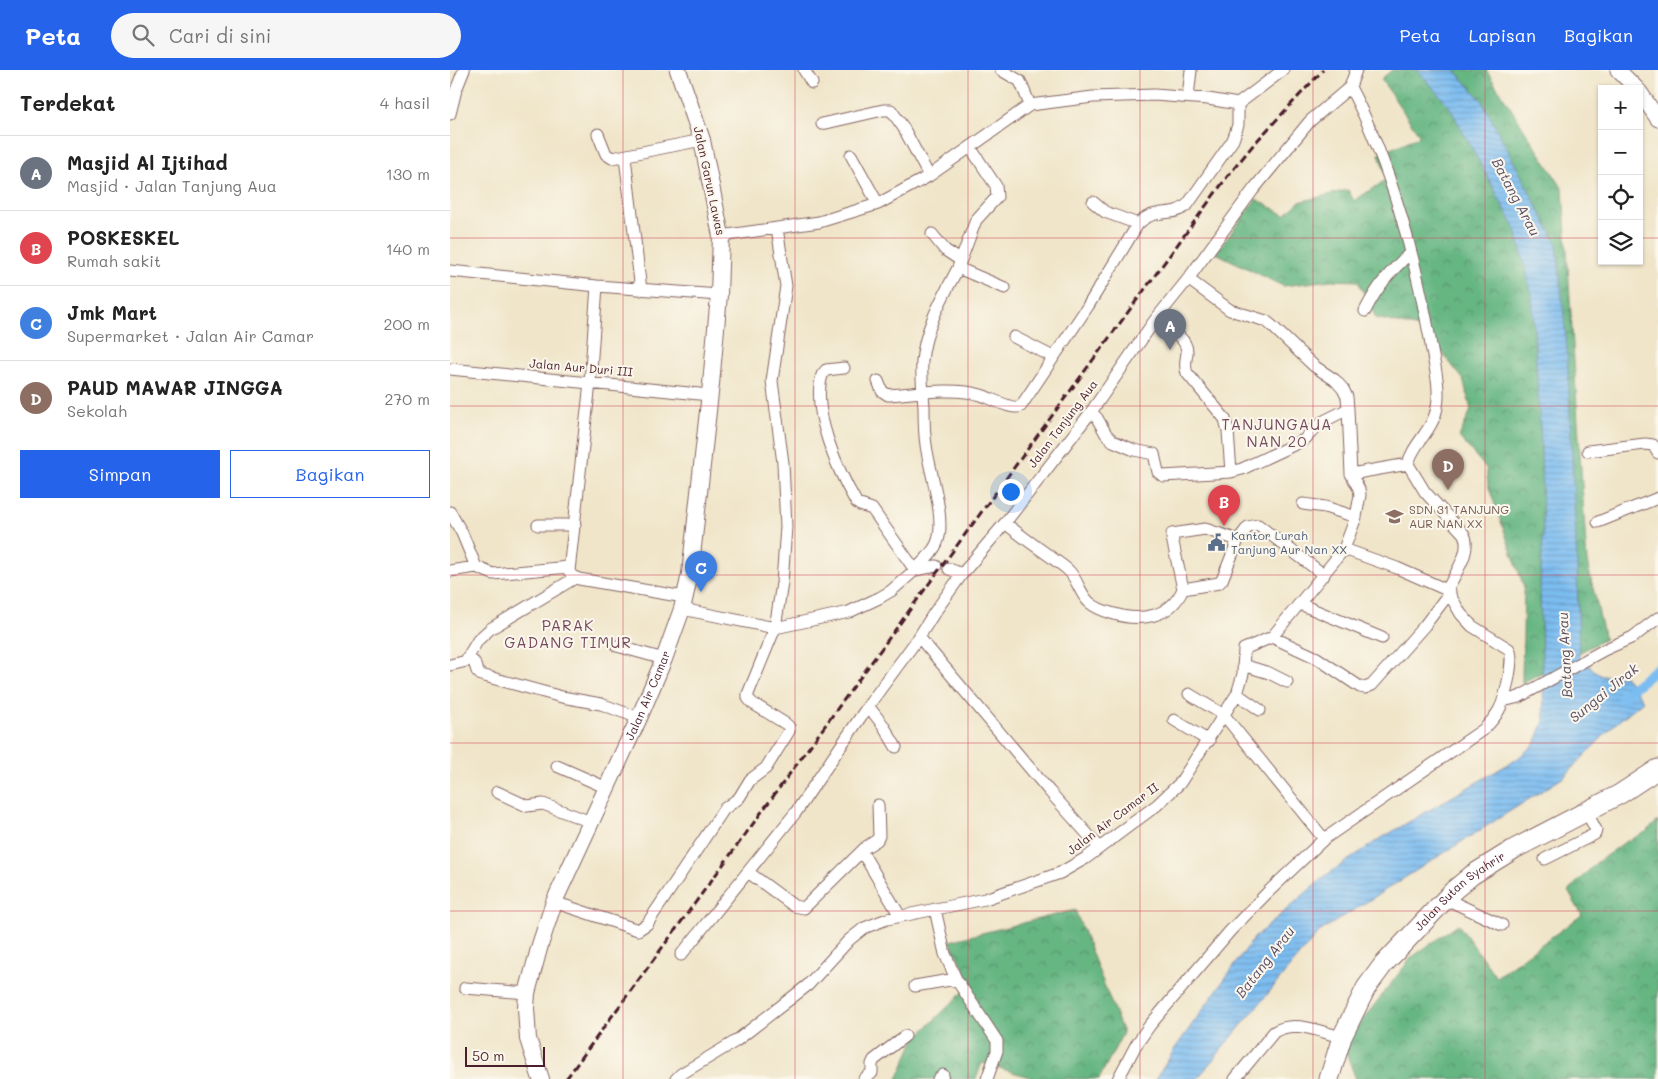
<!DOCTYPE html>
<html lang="id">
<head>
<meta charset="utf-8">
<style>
  body { margin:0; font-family:Mali,sans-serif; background:#f6f6f6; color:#222 }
  .controls { position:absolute; right:15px; top:15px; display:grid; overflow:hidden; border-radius:0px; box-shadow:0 1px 4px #0004 }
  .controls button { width:45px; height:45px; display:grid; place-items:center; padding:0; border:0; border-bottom:1px solid #e0e0e0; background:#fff; color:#222; font:25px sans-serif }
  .scale { position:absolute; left:15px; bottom:12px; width:80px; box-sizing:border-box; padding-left:5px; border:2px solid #4a1f2b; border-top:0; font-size:14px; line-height:18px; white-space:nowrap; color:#4a1f2b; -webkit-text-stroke:4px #fbf7ec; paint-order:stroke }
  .you { position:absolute; left:560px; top:421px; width:18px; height:18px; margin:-12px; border:4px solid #fff; border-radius:50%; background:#1a73e8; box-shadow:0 0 0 8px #1a73e833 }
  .badge { display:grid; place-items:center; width:32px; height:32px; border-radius:50%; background:#2563eb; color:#fff; font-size:16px; font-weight:700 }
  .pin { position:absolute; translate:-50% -41px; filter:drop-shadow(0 1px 2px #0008) }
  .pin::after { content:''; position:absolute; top:26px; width:18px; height:15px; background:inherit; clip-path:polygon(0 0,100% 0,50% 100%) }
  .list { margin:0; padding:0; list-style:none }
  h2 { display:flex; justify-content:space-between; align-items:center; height:65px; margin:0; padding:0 20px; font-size:21px }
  h2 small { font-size:16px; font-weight:400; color:#767676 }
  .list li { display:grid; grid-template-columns:32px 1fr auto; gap:15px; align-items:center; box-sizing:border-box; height:75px; padding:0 20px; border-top:1px solid #e0e0e0 }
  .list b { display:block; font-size:19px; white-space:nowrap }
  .list p { margin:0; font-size:16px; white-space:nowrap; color:#767676 }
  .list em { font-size:16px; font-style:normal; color:#767676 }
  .actions { display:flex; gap:10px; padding:15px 20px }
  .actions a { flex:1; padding:11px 0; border:1px solid #2563eb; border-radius:0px; text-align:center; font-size:18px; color:#2563eb }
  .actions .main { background:#2563eb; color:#fff }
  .icon { flex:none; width:28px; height:28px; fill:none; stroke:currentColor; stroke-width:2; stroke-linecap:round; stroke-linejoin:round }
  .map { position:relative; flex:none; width:1208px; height:1009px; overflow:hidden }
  header { display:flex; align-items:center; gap:30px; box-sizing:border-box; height:70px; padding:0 25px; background:#2563eb; color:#fff }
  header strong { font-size:24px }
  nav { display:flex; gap:28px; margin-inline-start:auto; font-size:18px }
  .search { width:350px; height:45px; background:#f6f6f6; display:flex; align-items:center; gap:12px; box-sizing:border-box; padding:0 18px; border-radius:28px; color:#767676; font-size:19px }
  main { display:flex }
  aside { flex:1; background:#fff }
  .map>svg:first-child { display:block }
  .forest { fill:url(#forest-crowns); stroke:#586a56 }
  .water { fill:url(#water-rules); stroke:#636e8e }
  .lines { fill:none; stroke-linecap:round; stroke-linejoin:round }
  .canal { stroke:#7cbdf1; stroke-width:11 }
  .minor-casing { stroke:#846462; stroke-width:13 }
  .tertiary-casing { stroke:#846462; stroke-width:17 }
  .secondary-casing { stroke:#846462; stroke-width:18 }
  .primary-casing { stroke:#846462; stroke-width:21 }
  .minor { stroke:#fff; stroke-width:11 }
  .tertiary { stroke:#fff; stroke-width:15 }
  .secondary { stroke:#fff; stroke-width:16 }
  .primary { stroke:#fff; stroke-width:19 }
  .rail { stroke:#4a1f2b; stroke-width:3; stroke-dasharray:8 4; stroke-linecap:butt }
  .grid { fill:none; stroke:#d1495b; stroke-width:1; stroke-opacity:0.55 }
  .labels { text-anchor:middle; stroke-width:4; stroke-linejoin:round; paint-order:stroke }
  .street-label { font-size:12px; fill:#4a1f2b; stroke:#fbf7ec }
  .education-label { font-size:12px; fill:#785e54; stroke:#fbf7ec; text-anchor:start }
  .service-label { font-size:12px; fill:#4e5e75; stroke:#fbf7ec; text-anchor:start }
  .water-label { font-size:14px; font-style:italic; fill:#594e66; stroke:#fbf7ec }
  .quarter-label { font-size:15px; letter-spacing:1px; fill:#754b5e; stroke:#fbf7ec }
</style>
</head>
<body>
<header>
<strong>Peta</strong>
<div class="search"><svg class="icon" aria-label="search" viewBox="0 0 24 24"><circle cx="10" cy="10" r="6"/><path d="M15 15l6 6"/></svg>Cari di sini</div>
<nav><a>Peta</a><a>Lapisan</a><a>Bagikan</a></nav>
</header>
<main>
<aside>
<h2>Terdekat<small>4 hasil</small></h2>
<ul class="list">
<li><span class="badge" style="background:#6b7280">A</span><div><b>Masjid Al Ijtihad</b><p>Masjid · Jalan Tanjung Aua</p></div><em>130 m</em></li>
<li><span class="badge" style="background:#e0444e">B</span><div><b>POSKESKEL</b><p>Rumah sakit</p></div><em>140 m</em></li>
<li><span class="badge" style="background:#3f7fe0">C</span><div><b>Jmk Mart</b><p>Supermarket · Jalan Air Camar</p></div><em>200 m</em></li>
<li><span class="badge" style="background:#8d6e63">D</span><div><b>PAUD MAWAR JINGGA</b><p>Sekolah</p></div><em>270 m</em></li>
</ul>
<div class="actions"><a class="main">Simpan</a><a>Bagikan</a></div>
</aside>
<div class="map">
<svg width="1208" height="1009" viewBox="0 0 1208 1009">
  <defs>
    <pattern id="forest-crowns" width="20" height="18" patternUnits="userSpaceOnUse" patternTransform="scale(1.25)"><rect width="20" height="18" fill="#66b682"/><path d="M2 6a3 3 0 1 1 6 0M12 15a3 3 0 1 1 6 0" fill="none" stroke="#56936b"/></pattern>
    <pattern id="water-rules" width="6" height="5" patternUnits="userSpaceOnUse" patternTransform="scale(1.25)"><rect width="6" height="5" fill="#7cbdf1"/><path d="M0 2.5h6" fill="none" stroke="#6899c3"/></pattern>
  </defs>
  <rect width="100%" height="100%" fill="#fbf7ec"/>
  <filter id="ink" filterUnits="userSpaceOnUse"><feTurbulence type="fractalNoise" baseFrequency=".02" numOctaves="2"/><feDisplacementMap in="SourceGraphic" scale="10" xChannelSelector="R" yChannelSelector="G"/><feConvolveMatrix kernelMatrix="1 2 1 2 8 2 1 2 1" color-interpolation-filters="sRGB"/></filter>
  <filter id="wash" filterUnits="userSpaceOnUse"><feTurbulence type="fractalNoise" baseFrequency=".0096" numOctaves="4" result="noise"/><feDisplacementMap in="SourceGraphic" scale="20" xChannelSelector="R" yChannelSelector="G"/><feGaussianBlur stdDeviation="1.12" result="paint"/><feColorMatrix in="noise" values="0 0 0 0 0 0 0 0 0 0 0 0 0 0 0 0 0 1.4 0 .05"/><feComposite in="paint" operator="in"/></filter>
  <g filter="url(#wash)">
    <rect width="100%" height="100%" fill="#f0e5c9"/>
    <path class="forest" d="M 942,0 L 1036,0 L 1113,119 L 1137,492 L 1155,569 L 1072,613 L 1074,517 L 1038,415 L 1036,398 L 1009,367 L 1021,340 L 1013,309 L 973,259 L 926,248 L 908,211 L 881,210 L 833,216 L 766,183 L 806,129 L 835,145 L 849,132 L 898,120 L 904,131 L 937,109 L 929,84 L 970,66 L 931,9 Z
      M 1208,751 L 1208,1009 L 906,1009 L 893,975 L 961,888 L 1008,854 L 1046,907 L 1132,845 L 1118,821 L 1146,793 L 1175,772 L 1196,762 Z
      M 625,840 L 673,963 L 649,1009 L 586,1009 L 532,993 L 526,1009 L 447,1009 L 465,969 L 521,914 L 500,871 Z"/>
    <path class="water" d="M 967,0 L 1005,0 L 1032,31 L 1107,174 L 1117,278 L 1127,493 L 1129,587 L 1151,606 L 1175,606 L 1193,631 L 1165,654 L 1114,707 L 869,862 L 747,1009 L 706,1009 L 726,977 L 804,868 L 875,806 L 928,770 L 1067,689 L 1085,674 L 1094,651 L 1090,519 L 1093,466 L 1091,375 L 1082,226 L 1066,160 L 999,36 Z"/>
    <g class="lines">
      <path class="canal" d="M 1172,626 L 1208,598"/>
    </g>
  </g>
  <g filter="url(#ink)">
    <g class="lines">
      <defs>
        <path id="minor" d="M 354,0 L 362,13
          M 551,0 L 570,11 L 580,35
          M 906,0 L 900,17 C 941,95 964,183 980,269 C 983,291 991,315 987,337 C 984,359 962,375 958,394 L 975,422 L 1013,463 C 1024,479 1004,505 997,520
          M 738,27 L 741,0
          M 0,44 L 6,20 L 14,0
          M 372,54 L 433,40 L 441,40 L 453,57 L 479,106
          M 148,64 L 156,84 L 162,88 L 252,70
          M 401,85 L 428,134
          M 175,87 L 191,220
          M 688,154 C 705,136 723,149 738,134 L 783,70 L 788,55 L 788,34
          M 482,164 L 495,180 L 510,190
          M 271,166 L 369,152 L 428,134 L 479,106 L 580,35 L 643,27 L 704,25 L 758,29 L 788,34 L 833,0
          M 508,198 L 526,150 L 547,127 L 546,116 L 520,77
          M 0,201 L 147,216 L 269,225
          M 147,216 L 140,313 L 119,501 L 122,506 L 129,509 L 234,527
          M 915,241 C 928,215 940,202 961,182
          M 705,250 C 717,258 738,267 737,283 C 736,290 734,296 737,303 L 775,349 L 778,361 L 781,402
          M 564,267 L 603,287
          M 394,298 L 376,300 L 372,305 C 361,341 388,401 406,432 L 410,435 L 422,439 L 465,500 C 473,492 483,483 487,473 C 497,450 479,400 476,375 C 474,362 474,349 474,337 C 473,322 471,306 472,291 C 475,257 493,227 508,198 L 555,218
          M 0,299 L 259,325
          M 428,311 L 432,321 L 438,325 C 465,323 506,317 531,325 C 541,328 563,341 571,336 L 638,236 L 688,154 L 655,142 L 643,132
          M 641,342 L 647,348 L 656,364 L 663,371 L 684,380 L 704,384 L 708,402 L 713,406 L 781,402 L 792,399 L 854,370 L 867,356
          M 872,352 L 898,339
          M 1138,381 L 1195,374 L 1203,375 L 1208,383
          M 901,404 L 958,394
          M 853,434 L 875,437 L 906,447
          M 0,442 L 12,463 L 26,497
          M 1148,452 L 1208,428
          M 555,453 C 570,465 585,476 601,487 C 607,492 614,496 619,501 C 628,510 630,525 640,533 C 646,538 654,541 661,543 C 688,552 720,549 733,519 L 722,468 L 722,464 L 755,459 L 788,470 L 772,510 L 769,513 L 733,519
          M 88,455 L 125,455
          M 788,470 L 798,457 L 808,455 L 874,505
          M 499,499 L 512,504
          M 0,501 L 26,497 L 43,504 L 119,497
          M 850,534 L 932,568
          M 232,539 L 325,558 L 399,542 L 429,528 L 441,521 L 465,500 L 486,496
          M 822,567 L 867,588 L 910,617 L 915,618 L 922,615 L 975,555 L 1000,522
          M 167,576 L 214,589
          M 16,590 L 28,570 L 40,559 L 125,508
          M 0,595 L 21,590 L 24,592 L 27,601 L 31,605 L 112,627 L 151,634 L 189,648
          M 793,595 L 819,603 L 837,612
          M 739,624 L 774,645 L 874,769
          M 787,624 L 810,640
          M 1053,631 L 1069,627 L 1154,580 L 1183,567 L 1208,548
          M 418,636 L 433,655 L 446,677
          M 724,650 L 759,671
          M 107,696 L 157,718
          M 47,722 L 77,736 L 93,734 L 141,752
          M 649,777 L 600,722 L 469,567 L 484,543 L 512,504 L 555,453 L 641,342 L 705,250 L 738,209 L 803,120 L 860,51 L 900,17
          M 412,782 L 450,846
          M 1095,789 L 1145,764 L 1146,760 L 1136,741
          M 298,802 L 344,836 L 354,838 L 416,777 L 427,770 L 429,766 L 428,735
          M 996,829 L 1052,855
          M 104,832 L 188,860 L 197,854 L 274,739 L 289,728 L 300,710 L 316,698 L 339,661 L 339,657 L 336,654 L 302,633 L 298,628 L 298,624 L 325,558 L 332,513 L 336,457 L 333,393 L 322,311 L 336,216 L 327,158
          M 231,885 L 346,742 L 418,636 L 469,567
          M 506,909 L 547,971 L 547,981 L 537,1009
          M 465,916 L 506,909 L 495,884 L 485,839
          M 15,918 L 77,923
          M 226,1009 L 231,1004 L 286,971 L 358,915 L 399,870 L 414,858 L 437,849 L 535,829 L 610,803 L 636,788 L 707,735 L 730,713 L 787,624 L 793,604 L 794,579 L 822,567 L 894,479 L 906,447 L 910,425 L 909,419 L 901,404 L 898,339 L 897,327 L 893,319 L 885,310 L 864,296 L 821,255 L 816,251 L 780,240 L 738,209
          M 414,1009 L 422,1003 L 422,994 L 424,990 L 455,966
          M 488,1009 L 493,1005
          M 668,1009 L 686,975 L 700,955 L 780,861 L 817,823 L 874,769 L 1034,659 C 1040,653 1045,648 1049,640 C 1055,630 1065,588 1059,579 L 1022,556 L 1011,544 L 997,520 L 947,498 L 894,479
          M 785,1009 L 824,962 C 844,949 870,962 892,967"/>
        <path id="tertiary" d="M 1168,0 L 1187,19
          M 1189,21 L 1208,49"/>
        <g id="secondary">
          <path id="s1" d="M 91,1009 L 78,969 L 76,938 L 77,923 L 90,875 L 104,832 L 189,648 L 214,589 L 232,539 L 240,504 L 261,314 L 269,225 L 271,166 L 252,70 L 228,0"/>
        </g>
        <g id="primary">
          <path id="s2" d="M 879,1009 L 892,967 L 916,918 L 933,895 L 1004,820 L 1022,805 L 1064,779 L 1170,724 L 1208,699"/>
        </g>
      </defs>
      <use href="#minor" class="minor-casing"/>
      <use href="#tertiary" class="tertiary-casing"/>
      <use href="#secondary" class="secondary-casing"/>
      <use href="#primary" class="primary-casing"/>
      <use href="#minor" class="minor"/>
      <use href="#tertiary" class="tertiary"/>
      <use href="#secondary" class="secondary"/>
      <use href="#primary" class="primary"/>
      <path class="rail" d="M 116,1009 L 777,107 L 804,74 L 873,0"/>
    </g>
  </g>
  <path class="grid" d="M 173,0 L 173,1009M 345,0 L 345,1009M 518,0 L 518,1009M 690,0 L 690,1009M 863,0 L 863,1009M 1035,0 L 1035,1009M 0,168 L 1152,168M 1189,168 L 1208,168M 0,336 L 1208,336M 0,505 L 1208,505M 0,673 L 1208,673M 0,841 L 1208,841"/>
  <defs>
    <symbol id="school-bare" viewBox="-9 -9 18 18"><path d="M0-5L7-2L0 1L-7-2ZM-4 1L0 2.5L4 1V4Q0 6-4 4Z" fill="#8d6e63" stroke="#fbf7ec" stroke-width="2.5" paint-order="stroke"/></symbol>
    <symbol id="civic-bare" viewBox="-9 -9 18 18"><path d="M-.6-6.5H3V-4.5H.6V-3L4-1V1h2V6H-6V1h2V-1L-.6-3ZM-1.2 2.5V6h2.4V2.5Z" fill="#5c6f8a" stroke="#fbf7ec" stroke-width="2.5" paint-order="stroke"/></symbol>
  </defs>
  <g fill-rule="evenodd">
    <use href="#school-bare" x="932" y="434" width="25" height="25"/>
    <use href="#civic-bare" x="754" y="460" width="25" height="25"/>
  </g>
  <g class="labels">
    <g class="street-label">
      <text transform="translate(259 111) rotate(78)" y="4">Jalan Garun Lawas</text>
      <text transform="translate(131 298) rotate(5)" y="4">Jalan Aur Duri III</text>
      <text transform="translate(613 354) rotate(-53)" y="4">Jalan Tanjung Aua</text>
      <text dy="4" stroke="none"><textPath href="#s1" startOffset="410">Jalan Air Camar</textPath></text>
      <text transform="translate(663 749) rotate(-37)" y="4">Jalan Air Camar II</text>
      <text dy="4" stroke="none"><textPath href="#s2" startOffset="234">Jalan Sutan Syahrir</textPath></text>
    </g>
    <g class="education-label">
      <text x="959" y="444">SDN 31 TANJUNG<tspan x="959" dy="14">AUR NAN XX</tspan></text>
    </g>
    <g class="service-label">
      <text x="781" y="470">Kantor Lurah<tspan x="781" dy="14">Tanjung Aur Nan XX</tspan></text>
    </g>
    <g class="water-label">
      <text transform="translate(1066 127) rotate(62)" y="5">Batang Arau</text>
      <text transform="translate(1115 585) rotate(-93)" y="5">Batang Arau</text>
      <text transform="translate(1154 623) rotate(-39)" y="5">Sungai Jirak</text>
      <text transform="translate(815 892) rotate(-52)" y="5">Batang Arau</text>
    </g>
    <g class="quarter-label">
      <text x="827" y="360">TANJUNGAUA<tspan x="827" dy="17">NAN 20</tspan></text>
      <text x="118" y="561">PARAK<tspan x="118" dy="17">GADANG TIMUR</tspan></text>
    </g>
  </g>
</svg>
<div class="controls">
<button>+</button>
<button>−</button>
<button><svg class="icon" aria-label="locate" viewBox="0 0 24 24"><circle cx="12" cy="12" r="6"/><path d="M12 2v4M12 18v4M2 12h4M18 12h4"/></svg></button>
<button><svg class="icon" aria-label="layers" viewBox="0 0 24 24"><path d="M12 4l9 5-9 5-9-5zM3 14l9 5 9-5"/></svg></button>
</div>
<div class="scale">50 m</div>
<div class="you"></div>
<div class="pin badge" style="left:720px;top:280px;background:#6b7280">A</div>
<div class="pin badge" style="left:774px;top:456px;background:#e0444e">B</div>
<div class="pin badge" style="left:251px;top:522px;background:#3f7fe0">C</div>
<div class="pin badge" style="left:998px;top:420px;background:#8d6e63">D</div>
</div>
</main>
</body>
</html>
